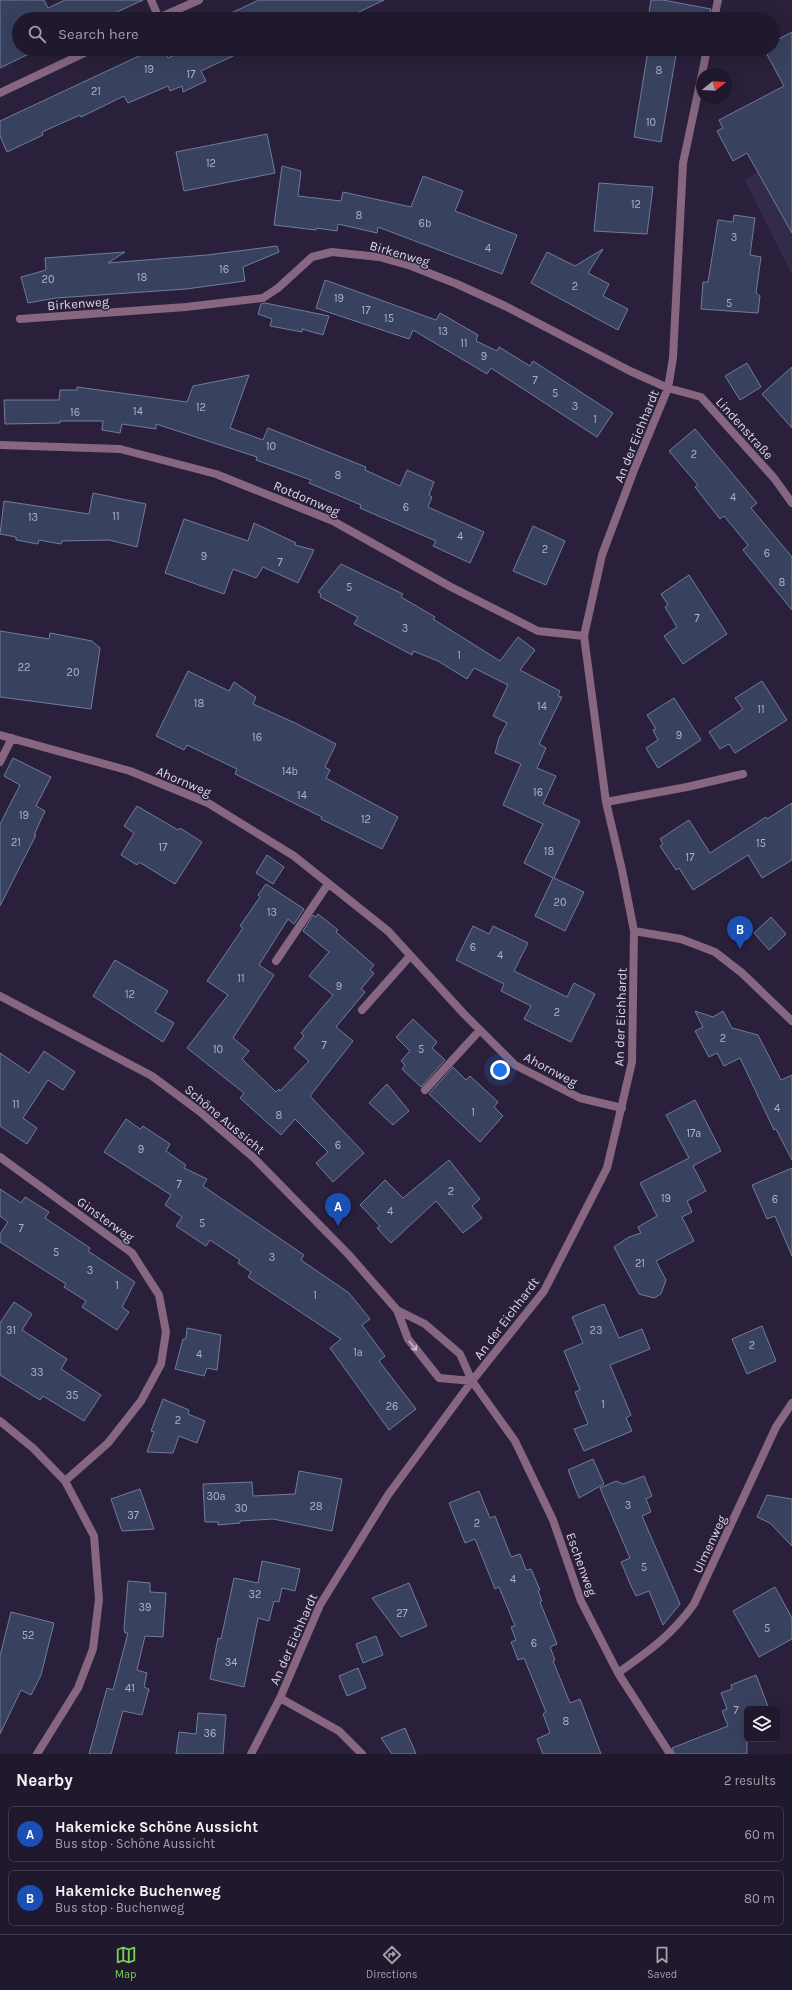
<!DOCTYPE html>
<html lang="en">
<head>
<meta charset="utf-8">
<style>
  body { margin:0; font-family:Karla,sans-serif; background:#282134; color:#f1f3f6 }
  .controls { position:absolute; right:12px; bottom:12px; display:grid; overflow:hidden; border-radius:6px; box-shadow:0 4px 16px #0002 }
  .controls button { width:36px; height:36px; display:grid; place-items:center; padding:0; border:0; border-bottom:1px solid #3d3748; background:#20182c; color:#f1f3f6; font:20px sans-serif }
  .compass { position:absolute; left:696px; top:68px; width:36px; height:36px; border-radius:50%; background:#20182c; box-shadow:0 4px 16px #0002; rotate:72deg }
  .you { position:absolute; left:500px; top:1070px; width:14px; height:14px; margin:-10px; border:3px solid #fff; border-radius:50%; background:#1a73e8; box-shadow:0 0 0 6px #1a73e833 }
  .badge { display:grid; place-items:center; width:26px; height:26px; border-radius:50%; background:#78d158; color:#fff; font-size:13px; font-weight:700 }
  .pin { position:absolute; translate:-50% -33px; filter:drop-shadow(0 1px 2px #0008) }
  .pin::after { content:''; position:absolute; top:21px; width:14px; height:12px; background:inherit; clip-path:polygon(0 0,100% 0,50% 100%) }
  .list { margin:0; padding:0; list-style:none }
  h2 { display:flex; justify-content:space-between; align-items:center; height:52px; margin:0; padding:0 16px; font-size:17px }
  h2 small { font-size:13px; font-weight:400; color:#a2a0a9 }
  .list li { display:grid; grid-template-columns:26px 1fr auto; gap:12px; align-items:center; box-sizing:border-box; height:56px; margin:0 8px 8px; padding:0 8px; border:1px solid #3d3748; border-radius:6px }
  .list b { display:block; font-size:15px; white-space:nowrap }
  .list p { margin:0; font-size:13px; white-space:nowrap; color:#a2a0a9 }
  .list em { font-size:13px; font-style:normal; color:#a2a0a9 }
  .icon { flex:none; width:22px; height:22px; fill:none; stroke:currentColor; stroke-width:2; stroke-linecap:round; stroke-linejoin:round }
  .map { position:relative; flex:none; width:792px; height:1754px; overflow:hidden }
  .search { position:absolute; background:#20182c; box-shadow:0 4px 16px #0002; left:12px; right:12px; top:12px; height:44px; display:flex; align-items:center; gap:10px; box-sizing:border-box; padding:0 14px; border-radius:22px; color:#a2a0a9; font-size:15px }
  .sheet { height:180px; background:#20182c }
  nav { display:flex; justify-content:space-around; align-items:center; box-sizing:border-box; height:56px; border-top:1px solid #3d3748; background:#20182c; font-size:11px; color:#a2a0a9 }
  nav a { display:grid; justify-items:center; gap:2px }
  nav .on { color:#78d158 }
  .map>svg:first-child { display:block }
  .built { fill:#342a49 }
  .building { fill:#38425e; stroke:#707c9b }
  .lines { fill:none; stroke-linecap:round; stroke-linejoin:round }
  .minor { stroke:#866680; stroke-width:8 }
  .tertiary { stroke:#866680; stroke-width:8 }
  .oneway { stroke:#c6bace }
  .labels { text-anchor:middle; stroke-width:3; stroke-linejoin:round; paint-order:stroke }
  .number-label { font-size:11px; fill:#b2b1c6 }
  .street-label { font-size:13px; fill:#dbd6e8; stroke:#2a203b }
</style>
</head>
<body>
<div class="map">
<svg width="792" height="1754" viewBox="0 0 792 1754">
  <rect width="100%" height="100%" fill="#2a203b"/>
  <path class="built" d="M 792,150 L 792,275 L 745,180 Z"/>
  <path class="building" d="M 0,0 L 44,0 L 48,8 L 65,0 L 143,0 L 102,19 L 19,19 L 19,49 L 39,49 L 0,68 Z
    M 259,0 L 384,0 L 344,19 L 232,19 L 229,14 Z
    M 651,0 L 663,0 L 711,9 L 709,19 L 648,19 Z
    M 792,32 L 792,233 L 747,153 L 733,161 L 717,131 L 723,128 L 719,120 L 784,86 L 764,49 L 773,49 L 773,42 Z
    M 154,49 L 163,49 L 168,58 L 188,49 L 248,49 L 201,71 L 206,81 L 183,92 L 182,86 L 170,91 L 168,86 L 128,103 L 124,96 L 81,117 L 80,115 L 42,132 L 43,135 L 7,152 L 0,136 L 0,121 Z
    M 648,50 L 676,55 L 661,142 L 634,137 Z
    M 267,134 L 275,173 L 184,191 L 176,152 Z
    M 282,166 L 301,171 L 298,196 L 341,201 L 343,192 L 411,207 L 423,176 L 463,191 L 455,211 L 517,235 L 502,274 L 378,227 L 377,233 L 338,224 L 337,231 L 316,228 L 316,230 L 274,225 Z
    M 599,183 L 653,187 L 647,234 L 594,231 Z
    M 734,215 L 755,218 L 750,255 L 761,257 L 756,293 L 760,296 L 758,313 L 701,309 L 703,282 L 708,282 L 718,220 L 733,222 Z
    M 277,246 L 279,252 L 243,267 L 245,281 L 186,289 L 56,298 L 28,303 L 21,277 L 46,270 L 45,258 L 125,252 L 108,263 L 207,255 Z
    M 603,249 L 588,273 L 609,284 L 603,296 L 628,309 L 618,330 L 531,283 L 547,252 L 575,266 Z
    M 325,280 L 436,320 L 440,313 L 478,335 L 476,341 L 497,351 L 499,347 L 530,366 L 533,361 L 613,413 L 597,437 L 491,368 L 487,374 L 413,330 L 409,339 L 316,308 Z
    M 265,303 L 329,316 L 323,335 L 302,329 L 302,332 L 270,326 L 272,319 L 258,314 L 261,304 Z
    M 747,363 L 761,387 L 740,400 L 725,376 Z
    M 792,367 L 792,428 L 762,394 Z
    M 249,375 L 230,428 L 263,440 L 268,428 L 366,467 L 365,470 L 400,486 L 407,470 L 434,482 L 429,495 L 432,497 L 428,507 L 484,532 L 470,563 L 433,546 L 436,541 L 360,508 L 361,505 L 309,483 L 311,480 L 256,460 L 257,457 L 156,424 L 156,429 L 122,424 L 120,433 L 102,430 L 103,421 L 60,421 L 60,423 L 5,424 L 4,400 L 59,400 L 60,390 L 77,390 L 77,387 L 187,402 L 193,386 Z
    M 695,429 L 757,503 L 751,508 L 792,557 L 792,610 L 743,550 L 748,545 L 724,516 L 720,519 L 695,487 L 698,485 L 669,451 Z
    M 93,493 L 146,504 L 137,547 L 109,540 L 62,541 L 61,544 L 39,540 L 38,544 L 16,540 L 16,537 L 0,534 L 4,501 L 89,514 Z
    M 184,519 L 248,541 L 254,523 L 296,543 L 295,545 L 314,550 L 298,583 L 263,567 L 256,578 L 233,569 L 224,594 L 165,573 Z
    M 533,526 L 565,541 L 546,585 L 513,571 Z
    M 341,564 L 403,594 L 401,597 L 435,617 L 433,619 L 500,661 L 518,637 L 535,650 L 520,670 L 560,691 L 558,696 L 562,697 L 539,744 L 546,748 L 537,768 L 556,776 L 543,804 L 580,821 L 554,878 L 584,892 L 565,931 L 535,916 L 553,878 L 524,863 L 543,824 L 503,805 L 521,764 L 495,753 L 499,738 L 507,723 L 493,716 L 508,685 L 474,668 L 467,679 L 438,661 L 413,651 L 412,655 L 354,624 L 358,617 L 320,597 L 321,594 L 318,592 Z
    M 689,575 L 727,634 L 683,664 L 664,636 L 677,627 L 665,607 L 668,605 L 661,594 Z
    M 0,631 L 49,639 L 50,633 L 92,641 L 100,648 L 91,709 L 0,697 Z
    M 188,671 L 229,691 L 234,682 L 256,697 L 253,704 L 295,723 L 336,744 L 325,767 L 330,770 L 326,778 L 398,817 L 382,849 L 321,819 L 322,817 L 235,774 L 237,769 L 187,745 L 184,750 L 156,736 Z
    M 762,681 L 787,720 L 735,753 L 729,744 L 720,749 L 709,732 L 743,709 L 735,698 Z
    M 674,698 L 701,740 L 658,768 L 646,748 L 658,740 L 653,730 L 656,729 L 647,715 Z
    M 13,758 L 51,777 L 36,806 L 45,811 L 34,835 L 36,835 L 0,906 L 0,824 L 20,785 L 4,776 Z
    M 792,803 L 792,860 L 762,878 L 748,855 L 693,890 L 679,868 L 676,870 L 660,846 L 663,844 L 660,839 L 689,820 L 710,853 L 766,817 L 767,819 Z
    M 137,806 L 178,830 L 180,828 L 202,842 L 175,884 L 139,862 L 137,865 L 121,855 L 134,833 L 124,826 Z
    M 267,855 L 284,867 L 273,884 L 256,873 Z
    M 266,884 L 304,909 L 294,924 L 288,919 L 259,965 L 274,975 L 233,1038 L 249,1051 L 242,1059 L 276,1092 L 279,1089 L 280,1091 L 309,1061 L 294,1048 L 304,1036 L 301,1033 L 333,995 L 309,976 L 329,952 L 303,931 L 313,915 L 316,917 L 318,914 L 338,930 L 336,932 L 374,965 L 370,970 L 374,973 L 361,989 L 365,992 L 336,1027 L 353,1041 L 310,1096 L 364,1153 L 333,1182 L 316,1163 L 328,1152 L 295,1119 L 281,1135 L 240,1098 L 244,1093 L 187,1048 L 228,995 L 207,981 L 243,928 L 240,926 L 260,897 L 258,895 Z
    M 771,917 L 786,934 L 769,950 L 754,933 Z
    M 473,926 L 489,934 L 493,926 L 528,943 L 514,971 L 567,997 L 574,983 L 595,994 L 571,1042 L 524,1019 L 531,1006 L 501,991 L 504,984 L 456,960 Z
    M 115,960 L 168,991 L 155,1012 L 174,1023 L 163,1042 L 93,996 Z
    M 695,1011 L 713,1017 L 723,1011 L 732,1028 L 758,1035 L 781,1080 L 792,1075 L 792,1160 L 776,1129 L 774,1130 L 740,1058 L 724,1066 L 717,1053 L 709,1057 L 695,1031 L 703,1027 Z
    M 413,1019 L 437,1042 L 432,1048 L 445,1060 L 421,1087 L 402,1069 L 405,1065 L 401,1061 L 410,1051 L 396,1037 Z
    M 44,1051 L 75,1072 L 63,1090 L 48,1080 L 23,1118 L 37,1128 L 27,1144 L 0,1126 L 0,1053 L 29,1073 Z
    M 453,1067 L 466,1080 L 470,1076 L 498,1102 L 494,1107 L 503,1116 L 480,1142 L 429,1094 Z
    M 387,1084 L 409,1111 L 393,1125 L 369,1103 Z
    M 695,1100 L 721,1151 L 693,1166 L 706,1191 L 687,1201 L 692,1212 L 682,1217 L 694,1241 L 656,1261 L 666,1280 L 661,1294 L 654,1298 L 639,1294 L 614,1247 L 629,1237 L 641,1233 L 638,1227 L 657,1216 L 640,1183 L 689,1158 L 666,1115 Z
    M 126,1119 L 140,1129 L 143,1126 L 170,1144 L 166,1151 L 186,1165 L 184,1168 L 207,1179 L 203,1186 L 304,1255 L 301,1260 L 349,1293 L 370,1319 L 362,1325 L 385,1356 L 379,1361 L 416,1409 L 389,1430 L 330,1348 L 341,1339 L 248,1277 L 251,1272 L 238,1263 L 240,1260 L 210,1240 L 206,1246 L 176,1226 L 182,1217 L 165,1205 L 171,1195 L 104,1152 Z
    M 449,1160 L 480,1199 L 472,1206 L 482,1218 L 463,1233 L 436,1201 L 391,1243 L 377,1228 L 380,1226 L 360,1205 L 385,1180 L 403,1198 Z
    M 792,1168 L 792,1256 L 775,1216 L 767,1219 L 752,1185 Z
    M 0,1189 L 21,1203 L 25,1197 L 49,1212 L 45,1218 L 90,1248 L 88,1251 L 135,1282 L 122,1307 L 129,1312 L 117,1330 L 82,1307 L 86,1301 L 64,1287 L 66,1284 L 0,1242 L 0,1234 L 8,1222 L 0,1216 Z
    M 14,1302 L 32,1314 L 22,1330 L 67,1359 L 61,1369 L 101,1395 L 84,1421 L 43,1396 L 40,1400 L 0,1375 L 0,1323 Z
    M 604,1304 L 619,1338 L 642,1329 L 650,1349 L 610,1365 L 631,1415 L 626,1418 L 632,1431 L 584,1451 L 574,1429 L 588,1424 L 575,1392 L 580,1390 L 564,1351 L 583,1343 L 572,1317 Z
    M 762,1326 L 776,1361 L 747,1374 L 732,1339 Z
    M 187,1328 L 221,1335 L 217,1370 L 207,1368 L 204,1376 L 175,1369 L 183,1339 L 186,1339 Z
    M 163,1399 L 189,1410 L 188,1414 L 205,1421 L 197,1443 L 179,1436 L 173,1453 L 147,1452 L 154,1432 L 151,1431 Z
    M 593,1459 L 604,1484 L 579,1498 L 568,1470 Z
    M 299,1471 L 342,1479 L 332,1531 L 273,1519 L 240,1521 L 240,1523 L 218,1525 L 218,1522 L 205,1522 L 203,1484 L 252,1482 L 253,1496 L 295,1494 Z
    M 644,1476 L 652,1496 L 646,1499 L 651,1512 L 642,1516 L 680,1604 L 663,1625 L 649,1591 L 636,1596 L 631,1586 L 621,1562 L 630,1558 L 600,1488 L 616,1481 L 623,1484 Z
    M 140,1489 L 154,1529 L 122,1531 L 111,1499 Z
    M 479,1491 L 490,1518 L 495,1516 L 511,1557 L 520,1554 L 526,1570 L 531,1569 L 540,1590 L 538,1591 L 542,1601 L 540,1602 L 557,1644 L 550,1647 L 555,1660 L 553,1661 L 570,1703 L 580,1699 L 601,1754 L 543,1754 L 537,1739 L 550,1733 L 543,1714 L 546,1712 L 524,1658 L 518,1660 L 511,1642 L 516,1640 L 511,1627 L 515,1626 L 499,1587 L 495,1589 L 475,1539 L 465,1543 L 449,1503 Z
    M 767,1495 L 792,1499 L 792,1546 L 770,1523 L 757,1517 Z
    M 262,1561 L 300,1569 L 295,1591 L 282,1588 L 279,1602 L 274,1601 L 269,1621 L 258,1618 L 244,1687 L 210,1679 L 218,1638 L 221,1639 L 234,1578 L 258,1583 Z
    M 128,1581 L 150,1583 L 150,1592 L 166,1593 L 163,1637 L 145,1636 L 137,1670 L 147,1673 L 144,1687 L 149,1689 L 142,1715 L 123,1711 L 111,1754 L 89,1754 L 107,1688 L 113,1690 L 128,1633 L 125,1633 L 124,1628 Z
    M 409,1583 L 427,1626 L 401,1637 L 372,1598 Z
    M 775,1587 L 792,1618 L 792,1639 L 759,1657 L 733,1611 Z
    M 11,1612 L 54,1623 L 41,1675 L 31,1695 L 21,1690 L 0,1734 L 0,1656 Z
    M 376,1636 L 383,1655 L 363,1663 L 356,1644 Z
    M 358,1668 L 366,1688 L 347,1696 L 339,1676 Z
    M 756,1675 L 769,1709 L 747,1709 L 747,1754 L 675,1754 L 672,1748 L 728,1726 L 722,1711 L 727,1709 L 721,1693 L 732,1689 L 731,1685 Z
    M 198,1713 L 226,1715 L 223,1754 L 176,1754 L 179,1732 L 196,1734 Z
    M 405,1728 L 416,1754 L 392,1754 L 381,1738 Z"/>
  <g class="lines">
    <path class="minor" d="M 151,0 L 159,18
      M 714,19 L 718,0
      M 702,74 L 707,49
      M 20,319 L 186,307 L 263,298 L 278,288 L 312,257 L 332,252 L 379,257 L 411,266 L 457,284 L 505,306 L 630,371 L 668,388 L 701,397 L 774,478 L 792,503
      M 0,445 L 120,449 L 216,474 L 333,521 L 451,587 L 538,631 L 584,636
      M 0,735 L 130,771 L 208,803 L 294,856 L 388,931 L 464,1014 L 515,1065 L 580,1098 L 622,1108
      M 0,762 L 12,738
      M 606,802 L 687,787 L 743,774
      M 634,931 L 681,939 L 715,952 L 742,973 L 792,1021
      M 276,961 L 328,884
      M 0,996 L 152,1076 L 199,1111 L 254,1158 L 349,1255 L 397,1310 L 408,1339 L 439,1378 L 472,1381
      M 362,1010 L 410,956
      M 425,1090 L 480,1030
      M 0,1157 L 132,1253 L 159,1295 L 166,1332 L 161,1364 L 141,1401 L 108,1443 L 65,1481
      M 397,1310 L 425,1324 L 460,1354 L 472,1381 L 515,1441 L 553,1520 L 581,1601 L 618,1673 L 670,1754
      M 0,1421 L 33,1448 L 65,1481 L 94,1536 L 99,1599 L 93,1649 L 78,1688 L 37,1754
      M 618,1673 C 649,1651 671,1636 694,1604 L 776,1427 L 792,1403
      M 280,1698 L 339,1731 L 362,1754
      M 251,1754 L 280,1698 L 320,1605 L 388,1495 L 472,1381 L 544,1291 L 607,1168 L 632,1062 L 634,931 L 622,870 L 606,802 L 584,636 L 602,555 L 634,470 L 668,388 L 673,358 L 683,163 L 702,74"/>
    <path class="tertiary" d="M 156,19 L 199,0
      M 0,93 L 93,49"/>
  </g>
  <defs><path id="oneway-shaft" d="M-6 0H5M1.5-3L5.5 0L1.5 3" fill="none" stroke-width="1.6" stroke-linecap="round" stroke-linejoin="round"/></defs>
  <use class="oneway" href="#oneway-shaft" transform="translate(413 1346) rotate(51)"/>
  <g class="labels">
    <g class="number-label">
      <text x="149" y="73">19</text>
      <text x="659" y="74">8</text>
      <text x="191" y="78">17</text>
      <text x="96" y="95">21</text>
      <text x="651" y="126">10</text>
      <text x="211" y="167">12</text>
      <text x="636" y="208">12</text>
      <text x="359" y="219">8</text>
      <text x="425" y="227">6b</text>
      <text x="734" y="241">3</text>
      <text x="488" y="252">4</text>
      <text x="224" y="273">16</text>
      <text x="142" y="281">18</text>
      <text x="48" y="283">20</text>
      <text x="575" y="290">2</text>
      <text x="339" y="302">19</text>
      <text x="729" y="307">5</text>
      <text x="366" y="314">17</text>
      <text x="389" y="322">15</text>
      <text x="443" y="335">13</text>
      <text x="464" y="347">11</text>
      <text x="484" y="360">9</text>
      <text x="535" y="384">7</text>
      <text x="555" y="397">5</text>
      <text x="575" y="410">3</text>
      <text x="201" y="411">12</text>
      <text x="138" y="415">14</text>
      <text x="75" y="416">16</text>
      <text x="595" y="423">1</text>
      <text x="271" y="450">10</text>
      <text x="694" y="458">2</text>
      <text x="338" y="479">8</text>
      <text x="733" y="501">4</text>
      <text x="406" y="511">6</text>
      <text x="116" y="520">11</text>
      <text x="33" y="521">13</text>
      <text x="460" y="540">4</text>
      <text x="545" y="553">2</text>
      <text x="767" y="557">6</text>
      <text x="204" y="560">9</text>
      <text x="280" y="566">7</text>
      <text x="782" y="586">8</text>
      <text x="349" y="591">5</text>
      <text x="697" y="622">7</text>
      <text x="405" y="632">3</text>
      <text x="459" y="659">1</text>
      <text x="24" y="671">22</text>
      <text x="73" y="676">20</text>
      <text x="199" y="707">18</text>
      <text x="542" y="710">14</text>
      <text x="761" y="713">11</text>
      <text x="679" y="739">9</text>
      <text x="257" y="741">16</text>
      <text x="290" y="775">14b</text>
      <text x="538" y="796">16</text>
      <text x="302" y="799">14</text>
      <text x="24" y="819">19</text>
      <text x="366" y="823">12</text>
      <text x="16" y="846">21</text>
      <text x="761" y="847">15</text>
      <text x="163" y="851">17</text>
      <text x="549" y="855">18</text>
      <text x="690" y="861">17</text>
      <text x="560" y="906">20</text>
      <text x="272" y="916">13</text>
      <text x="473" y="951">6</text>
      <text x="500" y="959">4</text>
      <text x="241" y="982">11</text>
      <text x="339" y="990">9</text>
      <text x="130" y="998">12</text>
      <text x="557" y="1016">2</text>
      <text x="723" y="1042">2</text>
      <text x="324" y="1049">7</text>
      <text x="218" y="1053">10</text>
      <text x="421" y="1053">5</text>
      <text x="16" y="1108">11</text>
      <text x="777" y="1112">4</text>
      <text x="473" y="1116">1</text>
      <text x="279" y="1119">8</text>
      <text x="694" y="1137">17a</text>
      <text x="338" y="1149">6</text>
      <text x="141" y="1153">9</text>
      <text x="179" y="1188">7</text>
      <text x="451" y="1195">2</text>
      <text x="666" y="1202">19</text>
      <text x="775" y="1203">6</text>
      <text x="390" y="1215">4</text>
      <text x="202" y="1227">5</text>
      <text x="21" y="1232">7</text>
      <text x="56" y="1256">5</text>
      <text x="272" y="1261">3</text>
      <text x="640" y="1267">21</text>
      <text x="90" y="1274">3</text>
      <text x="117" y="1289">1</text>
      <text x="315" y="1299">1</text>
      <text x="11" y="1334">31</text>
      <text x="596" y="1334">23</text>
      <text x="752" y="1349">2</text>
      <text x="358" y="1356">1a</text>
      <text x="199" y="1358">4</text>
      <text x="37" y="1376">33</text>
      <text x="72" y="1399">35</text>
      <text x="603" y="1408">1</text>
      <text x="392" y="1410">26</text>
      <text x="178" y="1424">2</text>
      <text x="216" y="1500">30a</text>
      <text x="628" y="1509">3</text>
      <text x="316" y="1510">28</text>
      <text x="241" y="1512">30</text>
      <text x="133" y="1519">37</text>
      <text x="477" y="1527">2</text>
      <text x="644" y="1571">5</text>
      <text x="513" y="1583">4</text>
      <text x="255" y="1598">32</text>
      <text x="145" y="1611">39</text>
      <text x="402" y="1617">27</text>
      <text x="767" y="1632">5</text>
      <text x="28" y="1639">52</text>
      <text x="534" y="1647">6</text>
      <text x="231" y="1666">34</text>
      <text x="130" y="1692">41</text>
      <text x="736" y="1714">7</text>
      <text x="566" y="1725">8</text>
      <text x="210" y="1737">36</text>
    </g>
    <g class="street-label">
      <text transform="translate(400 253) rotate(16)" y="5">Birkenweg</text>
      <text transform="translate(78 303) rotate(-4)" y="5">Birkenweg</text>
      <text transform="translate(745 428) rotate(48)" y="5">Lindenstraße</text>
      <text transform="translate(636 436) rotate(-68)" y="5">An der Eichhardt</text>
      <text transform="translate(307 498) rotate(23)" y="5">Rotdornweg</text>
      <text transform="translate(184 781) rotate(23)" y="5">Ahornweg</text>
      <text transform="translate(620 1017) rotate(-88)" y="5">An der Eichhardt</text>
      <text transform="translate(551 1069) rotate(28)" y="5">Ahornweg</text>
      <text transform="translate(225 1119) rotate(40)" y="5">Schöne Aussicht</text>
      <text transform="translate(106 1219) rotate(36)" y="5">Ginsterweg</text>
      <text transform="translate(506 1318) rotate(-53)" y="5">An der Eichhardt</text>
      <text transform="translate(709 1544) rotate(-65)" y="5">Ulmenweg</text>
      <text transform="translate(582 1564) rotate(70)" y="5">Eschenweg</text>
      <text transform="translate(293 1639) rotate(-66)" y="5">An der Eichhardt</text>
    </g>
  </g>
</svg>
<div class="controls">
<button><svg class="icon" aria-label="layers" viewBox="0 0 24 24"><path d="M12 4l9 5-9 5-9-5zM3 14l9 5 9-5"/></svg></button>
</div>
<svg class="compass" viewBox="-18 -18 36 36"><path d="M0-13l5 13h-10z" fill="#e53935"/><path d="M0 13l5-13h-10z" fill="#a2a0a9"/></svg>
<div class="you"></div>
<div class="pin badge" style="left:338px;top:1226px;background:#1a4fb4">A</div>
<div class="pin badge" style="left:740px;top:949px;background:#1a4fb4">B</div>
<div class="search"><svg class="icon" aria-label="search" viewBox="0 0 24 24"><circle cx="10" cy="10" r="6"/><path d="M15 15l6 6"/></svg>Search here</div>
</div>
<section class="sheet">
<h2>Nearby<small>2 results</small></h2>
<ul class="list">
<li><span class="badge" style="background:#1a4fb4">A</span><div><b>Hakemicke Schöne Aussicht</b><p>Bus stop · Schöne Aussicht</p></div><em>60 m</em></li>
<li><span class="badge" style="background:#1a4fb4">B</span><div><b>Hakemicke Buchenweg</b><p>Bus stop · Buchenweg</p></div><em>80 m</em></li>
</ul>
</section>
<nav>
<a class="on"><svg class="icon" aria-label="map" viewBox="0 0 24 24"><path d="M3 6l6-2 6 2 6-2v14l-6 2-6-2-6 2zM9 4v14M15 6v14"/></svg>Map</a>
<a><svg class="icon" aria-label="directions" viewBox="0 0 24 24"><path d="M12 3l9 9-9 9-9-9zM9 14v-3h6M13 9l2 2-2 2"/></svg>Directions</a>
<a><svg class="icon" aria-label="saved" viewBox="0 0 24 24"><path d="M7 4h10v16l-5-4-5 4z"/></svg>Saved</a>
</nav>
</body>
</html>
